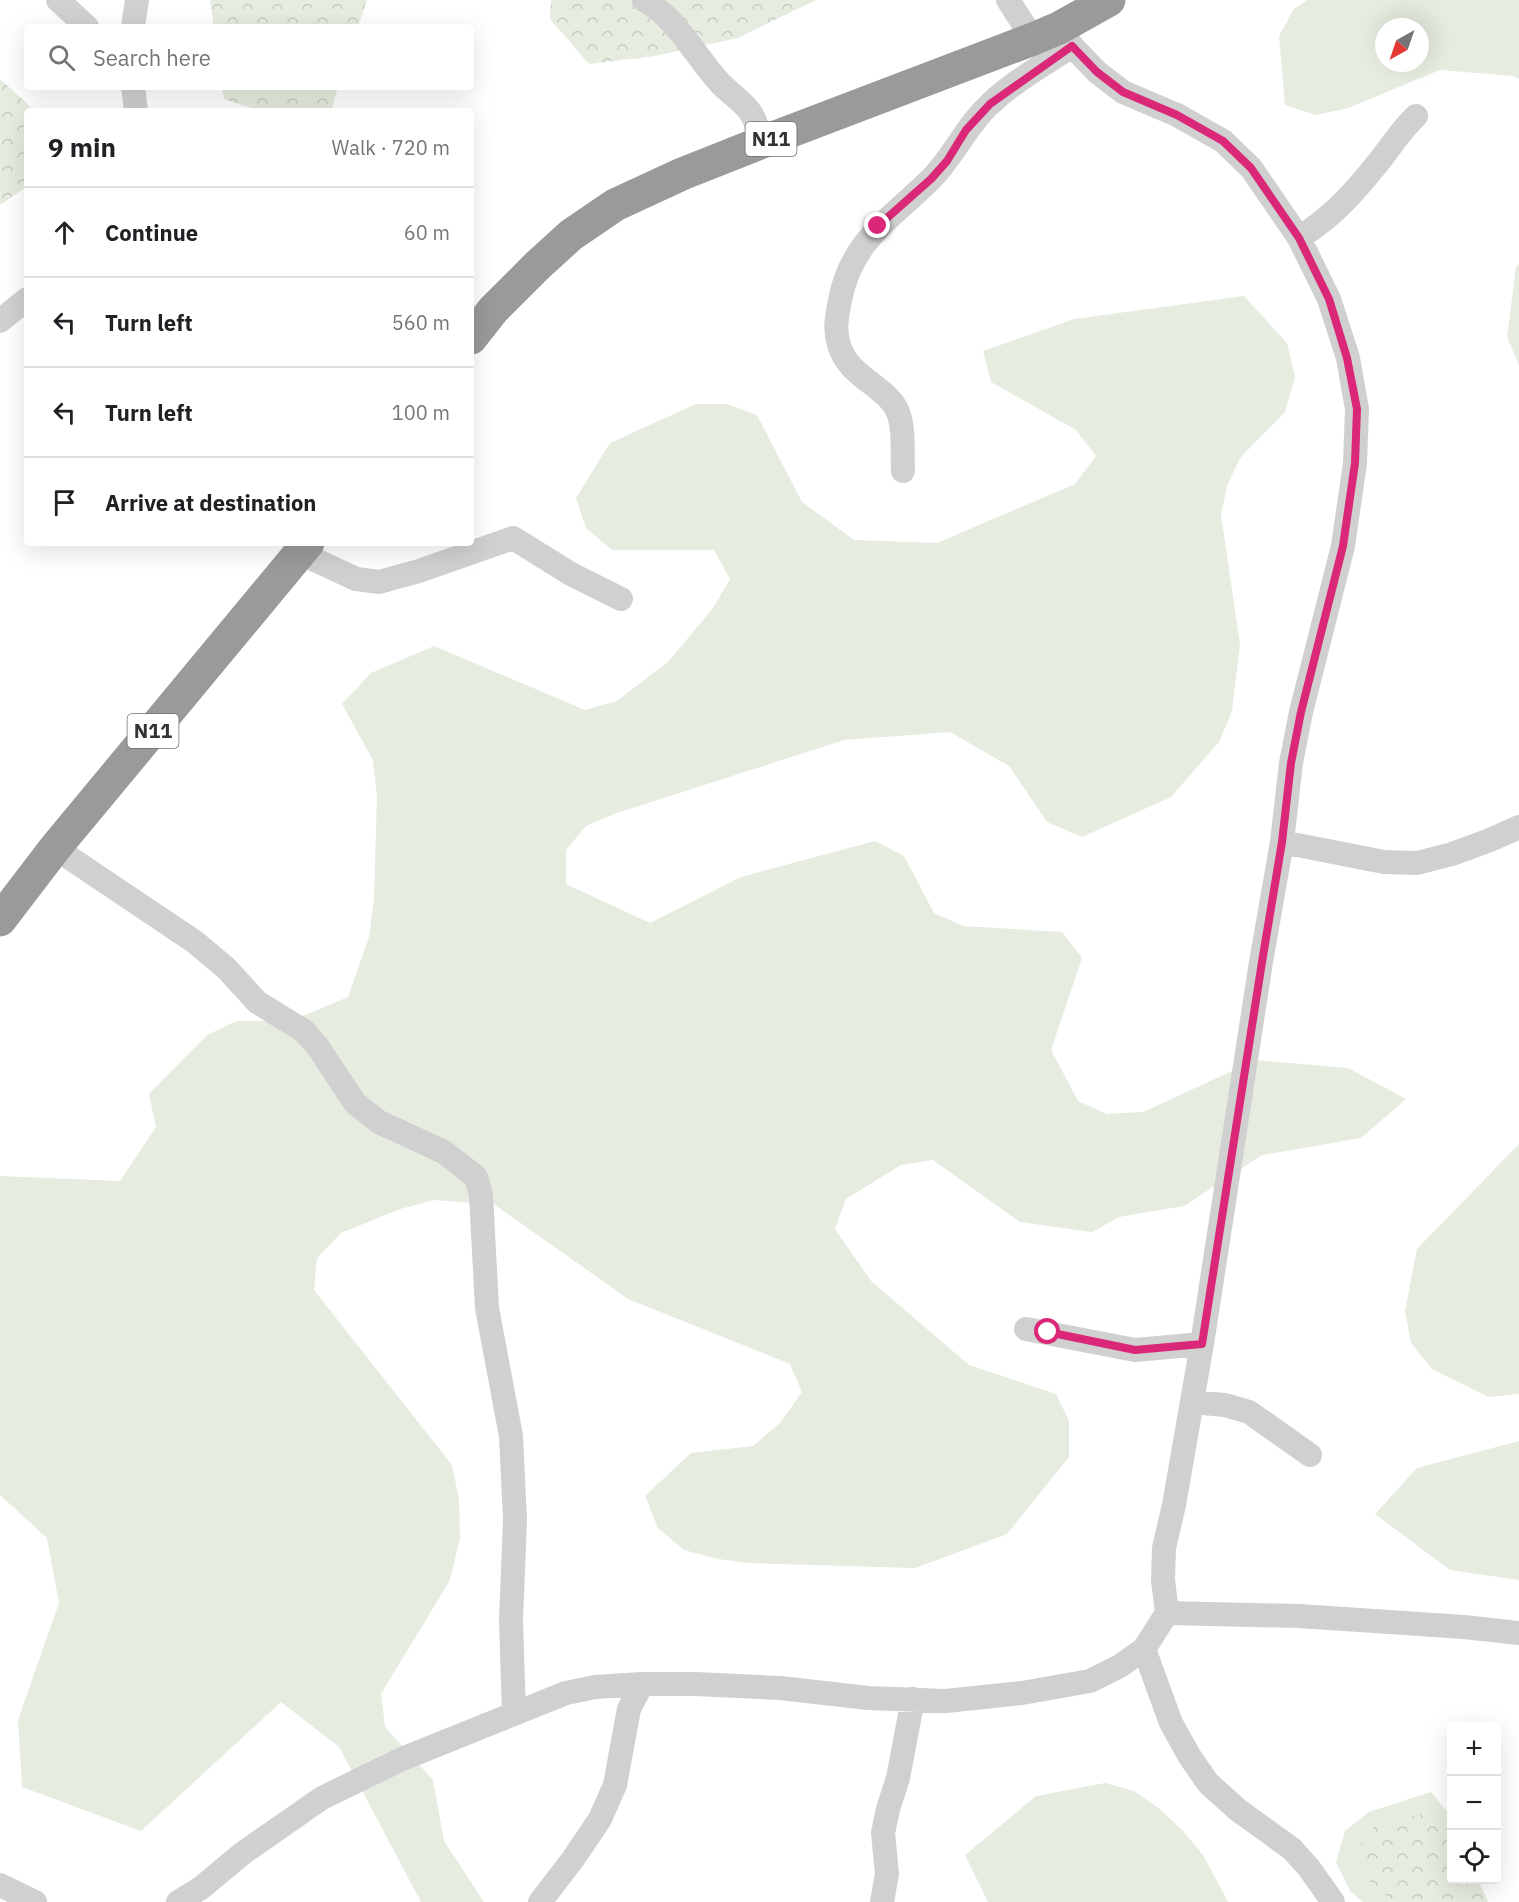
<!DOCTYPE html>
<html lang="en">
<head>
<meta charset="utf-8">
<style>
  body { margin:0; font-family:"IBM Plex Sans",sans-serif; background:#f6f6f6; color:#202124 }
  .controls { position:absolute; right:18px; bottom:18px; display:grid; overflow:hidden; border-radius:6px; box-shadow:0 6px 24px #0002 }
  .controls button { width:54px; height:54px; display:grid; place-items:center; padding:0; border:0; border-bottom:2px solid #e0e0e0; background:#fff; color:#202124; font:30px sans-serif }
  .compass { position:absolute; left:1375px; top:18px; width:54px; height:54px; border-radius:50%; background:#fff; box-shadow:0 6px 24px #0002; rotate:220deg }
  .stop { position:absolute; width:18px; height:18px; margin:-14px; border:4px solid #db2777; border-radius:50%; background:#fff }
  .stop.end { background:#db2777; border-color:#fff; box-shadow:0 2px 6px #0008 }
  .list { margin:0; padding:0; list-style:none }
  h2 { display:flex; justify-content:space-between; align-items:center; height:78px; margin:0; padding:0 24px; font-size:26px }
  h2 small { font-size:20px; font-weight:400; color:#757577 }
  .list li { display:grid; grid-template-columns:39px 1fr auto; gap:18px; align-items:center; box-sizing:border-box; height:90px; padding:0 24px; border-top:2px solid #e0e0e0 }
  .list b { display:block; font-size:22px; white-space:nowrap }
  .list em { font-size:20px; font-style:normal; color:#757577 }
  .icon { flex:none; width:33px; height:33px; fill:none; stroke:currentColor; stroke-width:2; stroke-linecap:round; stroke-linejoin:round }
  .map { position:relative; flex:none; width:1519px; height:1902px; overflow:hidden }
  .search { position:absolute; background:#fff; box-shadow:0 6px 24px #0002; left:24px; top:24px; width:450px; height:66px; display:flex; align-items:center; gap:15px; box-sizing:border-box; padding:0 21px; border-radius:6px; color:#757577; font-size:22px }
  .panel { position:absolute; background:#fff; box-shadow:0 6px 24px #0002; left:24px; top:108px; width:450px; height:438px; border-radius:6px }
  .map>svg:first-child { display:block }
  .green { fill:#e6ecdf; fill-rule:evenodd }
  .forest { fill:url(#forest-crowns) }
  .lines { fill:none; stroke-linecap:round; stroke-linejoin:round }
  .minor { stroke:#d0d0d0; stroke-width:24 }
  .highway { stroke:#9a9a9a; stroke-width:33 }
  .route { stroke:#db2777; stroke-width:8 }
  .labels { text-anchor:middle; stroke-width:6; stroke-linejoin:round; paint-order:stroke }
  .shield { fill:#fff; stroke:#707070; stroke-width:1.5 }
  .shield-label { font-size:20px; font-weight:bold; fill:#333 }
</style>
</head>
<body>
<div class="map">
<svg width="1519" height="1902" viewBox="0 0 1519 1902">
  <defs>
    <pattern id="forest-crowns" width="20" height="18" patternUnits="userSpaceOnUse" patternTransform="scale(1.5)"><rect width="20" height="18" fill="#e6ecdf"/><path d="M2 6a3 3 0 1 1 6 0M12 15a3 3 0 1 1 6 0" fill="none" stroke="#c6cbc0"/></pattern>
  </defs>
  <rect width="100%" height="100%" fill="#fff"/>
  <path class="green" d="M 1307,0 L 1519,0 L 1519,79 L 1513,76 L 1440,70 L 1348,108 L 1316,115 L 1285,105 L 1279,36 L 1294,9 ZM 1384,27 L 1420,27 L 1420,63 L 1384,63 Z
    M 1519,264 L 1519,365 L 1507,337 L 1516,267 Z
    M 1244,296 L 1287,343 L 1295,377 L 1285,412 L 1240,458 L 1227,486 L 1221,515 L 1240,644 L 1232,711 L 1219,742 L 1171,797 L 1082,837 L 1047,822 L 1009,766 L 950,732 L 844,740 L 614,814 L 586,826 L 566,850 L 566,884 L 650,923 L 741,877 L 875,841 L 904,856 L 934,913 L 963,926 L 1062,932 L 1082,958 L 1051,1050 L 1078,1101 L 1107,1114 L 1143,1112 L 1256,1060 L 1348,1068 L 1406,1099 L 1361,1138 L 1262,1155 L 1184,1206 L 1119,1217 L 1092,1232 L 1020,1222 L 933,1160 L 901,1165 L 846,1199 L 835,1229 L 871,1281 L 969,1365 L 1056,1394 L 1069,1421 L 1069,1457 L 1007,1534 L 915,1568 L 749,1563 L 718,1559 L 684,1550 L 658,1528 L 645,1496 L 691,1453 L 753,1446 L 780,1423 L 802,1392 L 790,1364 L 628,1299 L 481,1195 L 473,1203 L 434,1200 L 400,1209 L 341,1233 L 317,1258 L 314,1290 L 452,1465 L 459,1499 L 460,1538 L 450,1580 L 381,1694 L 385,1727 L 433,1780 L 444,1841 L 484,1902 L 421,1902 L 339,1747 L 281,1702 L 141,1831 L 22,1787 L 18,1720 L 59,1603 L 47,1538 L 0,1495 L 0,1176 L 120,1181 L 156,1127 L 149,1094 L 207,1035 L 237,1021 L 291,1021 L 348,997 L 369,937 L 374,898 L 377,797 L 373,760 L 342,704 L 371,673 L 434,646 L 585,710 L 617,701 L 669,661 L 713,608 L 730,579 L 714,550 L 612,550 L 586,528 L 576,498 L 610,443 L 696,404 L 727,404 L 757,415 L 802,502 L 854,540 L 937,543 L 1075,484 L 1096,456 L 1076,430 L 991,382 L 983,351 L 1074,319 Z
    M 1519,1144 L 1519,1394 L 1489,1397 L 1432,1369 L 1411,1343 L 1405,1311 L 1417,1249 Z
    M 1519,1441 L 1519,1580 L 1450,1570 L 1375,1514 L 1417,1468 Z
    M 1105,1783 L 1134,1791 L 1161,1810 L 1183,1831 L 1203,1855 L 1228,1902 L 988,1902 L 965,1855 L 1036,1796 Z
    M 1431,1792 L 1451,1816 L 1451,1840 L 1424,1814 L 1365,1878 L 1394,1902 L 1363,1902 L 1350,1891 L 1336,1862 L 1345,1831 L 1369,1812 Z"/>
  <path class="forest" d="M 210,0 L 367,0 L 358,27 L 214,27 Z
    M 551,0 L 816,0 L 738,38 L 655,56 L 589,64 L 550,19 Z
    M 0,79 L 35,111 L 27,111 L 26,187 L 0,205 Z
    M 222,87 L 338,87 L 331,111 L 261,111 L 224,99 Z
    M 1424,1814 L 1451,1840 L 1452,1880 L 1478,1880 L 1488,1902 L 1394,1902 L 1365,1878 L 1361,1845 L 1376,1824 Z"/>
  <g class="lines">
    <path class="minor" d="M 58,0 L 87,27
      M 644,0 C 678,19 694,55 720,83 C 729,93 743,101 750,112 C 757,121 758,132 760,143
      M 1008,0 L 1033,39
      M 133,27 L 137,0
      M 133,87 L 136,111
      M 1299,238 C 1333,216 1352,195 1377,164 C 1390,148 1401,130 1416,116
      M 0,321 L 27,299
      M 903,471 C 902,453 905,424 896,408 C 883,385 848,376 839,345 C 834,329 837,316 840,300 C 852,239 891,219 931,179 C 954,156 966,126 990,104 C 1014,81 1045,64 1072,46
      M 300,553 L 356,579 L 379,582 L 419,571 L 513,538 L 571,574 L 621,599
      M 1282,842 L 1384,862 L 1417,863 L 1452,854 L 1490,840 L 1519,827
      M 55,848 L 195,942 L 227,969 L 257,1002 L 304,1031 L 318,1047 L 355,1103 L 379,1122 L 444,1152 L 476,1177 L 481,1195 L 487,1308 L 511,1436 L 515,1519 L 511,1621 L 514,1714
      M 1026,1329 L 1135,1350 L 1202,1344
      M 1192,1402 L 1225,1405 L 1249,1412 L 1310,1455
      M 1167,1613 L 1299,1616 L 1464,1627 L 1519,1633
      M 1144,1649 L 1171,1723 L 1190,1757 L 1208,1783 L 1238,1810 L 1292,1849 L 1309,1868 L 1333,1902
      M 0,1885 L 35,1902
      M 178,1902 L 201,1888 L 243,1853 L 322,1798 L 402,1759 L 566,1693 L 595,1687 L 642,1684 L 695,1684 L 780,1688 L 868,1698 L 946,1701 L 1022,1693 L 1090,1681 L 1120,1666 L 1144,1649 L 1167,1613 L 1163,1580 L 1164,1548 L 1174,1505 L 1202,1344 L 1261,962 L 1282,842 L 1291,763 L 1301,712 L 1343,546 L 1355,463 L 1357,409 L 1348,358 L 1329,299 L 1299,238 L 1251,168 L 1223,141 L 1177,115 L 1123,92 L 1097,72 L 1072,46 L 1059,28
      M 540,1902 L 573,1859 L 600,1819 L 615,1785 L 629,1709 L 642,1684
      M 882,1902 L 887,1874 L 883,1833 L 888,1809 L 898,1778 L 913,1699"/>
    <path class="highway" d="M 471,338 L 493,310 L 538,265 L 571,235 L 615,205 L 682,174 L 760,143 L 1033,39 L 1059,28 L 1109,0
      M 0,920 L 55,848 L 308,543"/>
  </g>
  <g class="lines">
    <path class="route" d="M 878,226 L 931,179 L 947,161 L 966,130 L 990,104 L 1072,46 L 1097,72 L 1123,92 L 1177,115 L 1223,141 L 1251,168 L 1299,238 L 1329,299 L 1347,358 L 1357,409 L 1355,463 L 1343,546 L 1301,712 L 1291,763 L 1282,842 L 1262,962 L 1202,1344 L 1135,1350 L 1048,1332"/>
  </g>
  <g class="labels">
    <g class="shield">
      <rect x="745.5" y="122" width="51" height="34" rx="4.5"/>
      <rect x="127.5" y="714" width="51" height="34" rx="4.5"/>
    </g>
    <g class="shield-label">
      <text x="771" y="146">N11</text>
      <text x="153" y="738">N11</text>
    </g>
  </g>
</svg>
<div class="controls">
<button>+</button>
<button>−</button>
<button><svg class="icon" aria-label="locate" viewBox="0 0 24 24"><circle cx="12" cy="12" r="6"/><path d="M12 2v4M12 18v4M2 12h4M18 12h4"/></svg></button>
</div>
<svg class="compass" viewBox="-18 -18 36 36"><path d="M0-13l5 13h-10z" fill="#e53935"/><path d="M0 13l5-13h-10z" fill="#757577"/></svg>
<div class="stop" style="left:1048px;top:1332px"></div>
<div class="stop end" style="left:878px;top:226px"></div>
<div class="search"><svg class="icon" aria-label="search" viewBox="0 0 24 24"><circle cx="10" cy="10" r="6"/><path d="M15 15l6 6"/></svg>Search here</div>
<section class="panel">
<h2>9 min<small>Walk · 720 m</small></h2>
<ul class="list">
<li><svg class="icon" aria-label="ahead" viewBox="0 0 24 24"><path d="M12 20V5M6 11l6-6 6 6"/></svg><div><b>Continue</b></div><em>60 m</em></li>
<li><svg class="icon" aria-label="left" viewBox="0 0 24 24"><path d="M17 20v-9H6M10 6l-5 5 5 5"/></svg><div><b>Turn left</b></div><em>560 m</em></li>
<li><svg class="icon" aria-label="left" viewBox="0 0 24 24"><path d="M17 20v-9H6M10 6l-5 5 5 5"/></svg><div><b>Turn left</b></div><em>100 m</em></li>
<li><svg class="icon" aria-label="arrive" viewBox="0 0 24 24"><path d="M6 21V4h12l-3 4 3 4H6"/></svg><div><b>Arrive at destination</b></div></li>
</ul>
</section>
</div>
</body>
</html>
